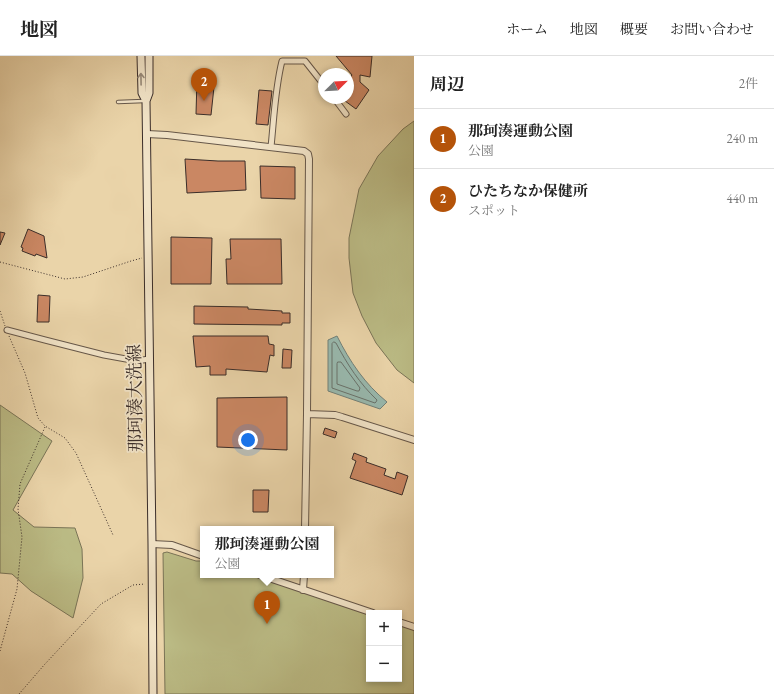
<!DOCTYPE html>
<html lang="ja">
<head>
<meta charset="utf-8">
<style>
  body { margin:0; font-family:"EB Garamond","Noto Serif JP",serif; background:#f6f6f6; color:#222 }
  .controls { position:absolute; right:12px; bottom:12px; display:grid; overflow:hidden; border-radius:0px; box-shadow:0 2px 6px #0003 }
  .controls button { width:36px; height:36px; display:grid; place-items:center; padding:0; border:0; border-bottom:1px solid #e0e0e0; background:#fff; color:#222; font:20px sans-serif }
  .compass { position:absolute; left:318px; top:12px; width:36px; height:36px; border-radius:50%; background:#fff; box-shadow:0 2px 6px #0003; rotate:66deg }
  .you { position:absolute; left:248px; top:384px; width:14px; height:14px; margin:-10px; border:3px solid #fff; border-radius:50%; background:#1a73e8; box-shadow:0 0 0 6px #1a73e833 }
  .badge { display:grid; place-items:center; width:26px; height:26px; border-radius:50%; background:#b45309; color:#fff; font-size:13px; font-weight:700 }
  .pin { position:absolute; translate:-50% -33px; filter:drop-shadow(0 1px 2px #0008) }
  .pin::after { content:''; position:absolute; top:21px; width:14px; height:12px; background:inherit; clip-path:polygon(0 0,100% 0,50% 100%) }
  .popup { position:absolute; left:200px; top:470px; width:134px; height:52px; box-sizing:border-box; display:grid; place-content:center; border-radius:0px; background:#fff; filter:drop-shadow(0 1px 3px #0005); font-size:13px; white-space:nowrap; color:#767676 }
  .popup b { font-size:15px; color:#222 }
  .popup::after { content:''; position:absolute; left:50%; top:100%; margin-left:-8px; border:8px solid transparent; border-top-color:#fff }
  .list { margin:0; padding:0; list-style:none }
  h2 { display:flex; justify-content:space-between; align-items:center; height:52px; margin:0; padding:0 16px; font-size:17px }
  h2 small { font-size:13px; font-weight:400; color:#767676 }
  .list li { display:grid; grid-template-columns:26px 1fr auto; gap:12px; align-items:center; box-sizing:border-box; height:60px; padding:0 16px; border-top:1px solid #e0e0e0 }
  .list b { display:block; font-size:15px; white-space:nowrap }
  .list p { margin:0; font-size:13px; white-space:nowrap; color:#767676 }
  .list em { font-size:13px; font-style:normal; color:#767676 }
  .map { position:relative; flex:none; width:414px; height:638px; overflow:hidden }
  header { display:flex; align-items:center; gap:24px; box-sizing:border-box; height:56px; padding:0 20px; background:#fff; border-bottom:1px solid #e0e0e0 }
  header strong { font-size:19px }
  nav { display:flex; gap:22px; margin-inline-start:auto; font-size:14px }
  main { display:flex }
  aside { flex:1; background:#fff }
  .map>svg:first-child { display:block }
  .green { fill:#bbbb85; stroke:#7a7457 }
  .water { fill:#98b8ad; stroke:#728078 }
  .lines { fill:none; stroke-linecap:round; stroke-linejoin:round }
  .shore { stroke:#69726b; stroke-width:1 }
  .building { fill:#ca8763; stroke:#3a2d29 }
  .service-casing { stroke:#665749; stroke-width:4.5 }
  .minor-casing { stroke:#665749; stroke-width:7 }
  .tertiary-casing { stroke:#665749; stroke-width:8 }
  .secondary-casing { stroke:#3a2d29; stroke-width:9 }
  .path { stroke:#3a2d29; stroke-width:1; stroke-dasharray:1 2; stroke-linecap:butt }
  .service { stroke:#f1e3c7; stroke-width:2.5 }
  .minor { stroke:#f1e3c7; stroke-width:5 }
  .tertiary { stroke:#f1e3c7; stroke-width:6 }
  .secondary { stroke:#f1e3c7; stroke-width:7 }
  .oneway { stroke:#968878 }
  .labels { text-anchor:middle; stroke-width:3.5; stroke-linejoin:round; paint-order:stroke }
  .street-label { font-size:18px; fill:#3a2d29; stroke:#f1e3c7 }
</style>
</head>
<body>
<header>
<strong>地図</strong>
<nav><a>ホーム</a><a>地図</a><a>概要</a><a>お問い合わせ</a></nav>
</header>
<main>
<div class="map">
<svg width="414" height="638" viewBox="0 0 414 638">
  <rect width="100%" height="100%" fill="#ead4a9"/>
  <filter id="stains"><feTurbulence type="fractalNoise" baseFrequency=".005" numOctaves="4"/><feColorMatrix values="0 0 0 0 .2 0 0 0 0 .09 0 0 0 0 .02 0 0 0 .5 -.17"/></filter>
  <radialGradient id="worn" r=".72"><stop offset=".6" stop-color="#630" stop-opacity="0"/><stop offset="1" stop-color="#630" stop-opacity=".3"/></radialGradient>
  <path class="green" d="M 414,65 L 414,327 L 397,314 L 376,287 L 362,260 L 353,237 L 349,202 L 349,182 L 359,133 L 378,100 L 403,73 Z
    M 0,349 L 52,385 L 13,454 L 34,471 L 75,472 L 82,493 L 83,522 L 73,562 L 31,535 L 12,518 L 0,517 Z
    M 167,496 L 196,505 L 203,505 L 203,519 L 260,519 L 369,557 L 369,623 L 399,623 L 399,566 L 414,571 L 414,638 L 165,638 L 163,497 Z"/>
  <path class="water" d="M 337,280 C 350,306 365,328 387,346 L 380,353 L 328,335 L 328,284 Z"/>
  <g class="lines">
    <path class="shore" d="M 334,286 L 336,287 C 347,308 360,328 377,344 L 376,346 L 375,347 L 332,332 L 332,288 Z
      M 338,306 L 341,306 L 360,332 L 359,335 L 357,335 L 337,328 L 337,308 Z"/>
  </g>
  <path class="building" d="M 336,0 L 372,0 L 370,21 L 360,19 L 360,26 L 369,34 L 356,53 L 341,42 L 348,42 L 348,24 L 352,19 Z
    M 197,23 L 205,24 L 204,31 L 214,31 L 211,59 L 196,58 Z
    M 259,34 L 272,35 L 268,69 L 256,68 Z
    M 185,103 L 218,105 L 245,105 L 246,134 L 187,137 Z
    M 260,110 L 295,111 L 295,143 L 261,142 Z
    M 28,173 L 44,180 L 47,202 L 36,198 L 35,200 L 22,195 L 23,192 L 21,191 Z
    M 0,176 L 5,177 L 0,189 Z
    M 171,181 L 212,182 L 211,228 L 171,228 Z
    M 230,183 L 281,183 L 282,228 L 227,228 L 226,203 L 231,203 Z
    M 38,239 L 50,240 L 49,266 L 37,266 Z
    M 194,250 L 248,251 L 248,253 L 282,255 L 282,257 L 290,257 L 290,267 L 282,267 L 282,269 L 194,268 Z
    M 193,280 L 268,280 L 269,288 L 274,289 L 274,300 L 270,299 L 267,316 L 226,313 L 226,319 L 210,319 L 210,310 L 196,311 Z
    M 283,293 L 292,294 L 291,312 L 282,312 Z
    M 287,341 L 287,394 L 217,391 L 217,342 Z
    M 325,372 L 337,376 L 335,382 L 323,378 Z
    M 354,397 L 367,402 L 366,406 L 386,413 L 384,419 L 395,423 L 397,416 L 408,420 L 402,439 L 350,422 L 356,405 L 352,403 Z
    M 253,434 L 269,434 L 268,456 L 253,456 Z"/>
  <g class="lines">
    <defs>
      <path id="service" d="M 118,46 L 144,45"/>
      <path id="minor" d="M 334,42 L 346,58
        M 271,91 C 274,62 275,33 282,5 L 305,5 L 324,29
        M 7,274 L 45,284 L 104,299 L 137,305 L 149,303"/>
      <path id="tertiary" d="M 147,78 L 167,79 L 304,95 L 308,98 L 309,103 L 307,358 L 305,473
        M 307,358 L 335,359 L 342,361 L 414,384
        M 152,488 L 172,489 L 203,500
        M 260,519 L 373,557
        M 303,534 L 304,519
        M 399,566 L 414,571"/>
      <path id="secondary" d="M 141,0 L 142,37 L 146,45
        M 149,0 L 149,37 L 146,45 L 152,488 L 153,638"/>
    </defs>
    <use href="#service" class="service-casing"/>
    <use href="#minor" class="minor-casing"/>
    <use href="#tertiary" class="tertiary-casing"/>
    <use href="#secondary" class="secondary-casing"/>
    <path class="path" d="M 0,206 L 65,223 L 83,221 L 131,205 L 142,202
      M 0,255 L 5,270
      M 9,280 L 25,317 L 38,362 L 45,370 L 65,382 L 76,397 L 113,479
      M 0,595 L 17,533 L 22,481 L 18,453 L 20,428 L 45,371
      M 19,638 L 45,608 L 101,548 L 133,529 L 145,528"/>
    <use href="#service" class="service"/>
    <use href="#minor" class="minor"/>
    <use href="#tertiary" class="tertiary"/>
    <use href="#secondary" class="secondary"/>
  </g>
  <defs><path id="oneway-shaft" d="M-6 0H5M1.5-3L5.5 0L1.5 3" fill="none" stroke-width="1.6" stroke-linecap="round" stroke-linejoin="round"/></defs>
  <use class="oneway" href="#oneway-shaft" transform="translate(141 23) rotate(-91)"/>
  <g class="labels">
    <g class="street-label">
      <text transform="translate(135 342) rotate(-91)" y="6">那珂湊大洗線</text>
    </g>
  </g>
  <rect width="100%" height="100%" filter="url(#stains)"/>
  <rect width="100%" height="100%" fill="url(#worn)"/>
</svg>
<div class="controls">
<button>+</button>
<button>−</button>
</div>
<svg class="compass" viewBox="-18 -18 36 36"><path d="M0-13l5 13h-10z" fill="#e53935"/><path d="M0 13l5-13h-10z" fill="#767676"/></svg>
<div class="you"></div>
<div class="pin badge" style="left:267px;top:568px">1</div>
<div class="popup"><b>那珂湊運動公園</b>公園</div>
<div class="pin badge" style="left:204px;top:45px">2</div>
</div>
<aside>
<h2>周辺<small>2件</small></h2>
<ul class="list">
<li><span class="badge">1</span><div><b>那珂湊運動公園</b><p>公園</p></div><em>240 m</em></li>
<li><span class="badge">2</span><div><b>ひたちなか保健所</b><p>スポット</p></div><em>440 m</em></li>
</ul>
</aside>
</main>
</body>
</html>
